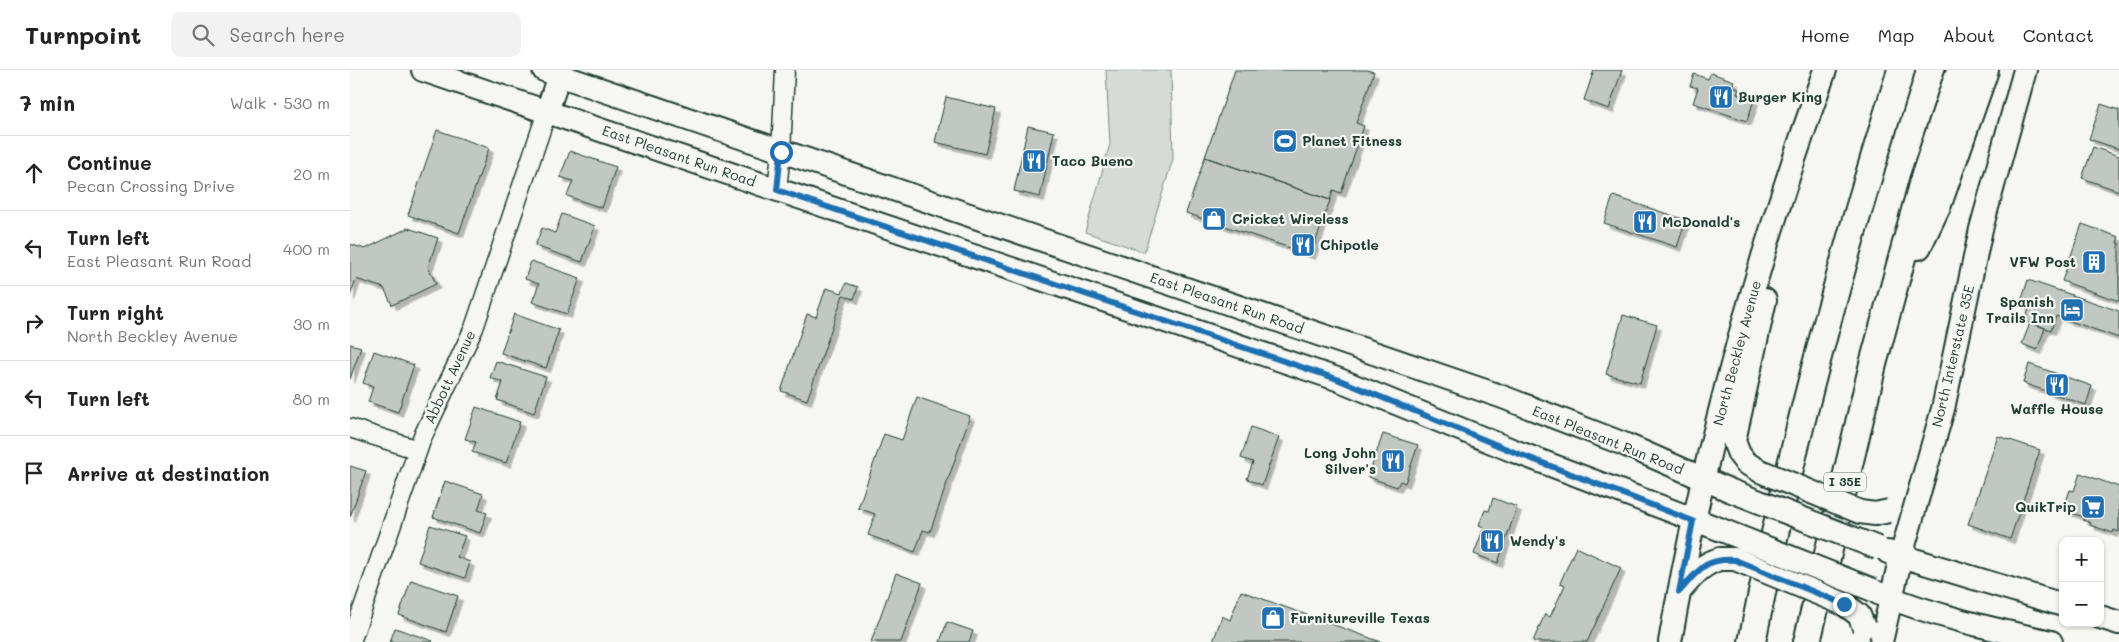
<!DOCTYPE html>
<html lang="en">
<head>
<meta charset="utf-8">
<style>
  body { margin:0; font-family:Mali,sans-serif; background:#f2f2f2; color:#222 }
  .controls { position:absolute; right:15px; bottom:15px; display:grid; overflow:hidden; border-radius:10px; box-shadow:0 1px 4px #0004 }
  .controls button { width:45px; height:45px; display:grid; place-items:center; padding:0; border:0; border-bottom:1px solid #e0e0e0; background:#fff; color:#222; font:25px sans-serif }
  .stop { position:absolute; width:15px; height:15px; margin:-11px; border:4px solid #1f6fb2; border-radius:50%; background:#fff }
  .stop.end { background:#1f6fb2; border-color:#fff; box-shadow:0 1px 5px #0008 }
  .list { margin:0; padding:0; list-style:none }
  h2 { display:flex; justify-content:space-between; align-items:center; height:65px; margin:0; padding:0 20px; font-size:21px }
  h2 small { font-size:16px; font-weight:400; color:#767676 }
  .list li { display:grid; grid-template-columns:32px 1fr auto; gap:15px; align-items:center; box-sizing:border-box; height:75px; padding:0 20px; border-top:1px solid #e0e0e0 }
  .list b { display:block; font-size:19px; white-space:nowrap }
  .list p { margin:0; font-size:16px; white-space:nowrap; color:#767676 }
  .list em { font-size:16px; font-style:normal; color:#767676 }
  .icon { flex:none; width:28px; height:28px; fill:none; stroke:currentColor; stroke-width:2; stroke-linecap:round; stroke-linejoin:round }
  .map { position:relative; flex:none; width:1769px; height:572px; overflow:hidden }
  header { display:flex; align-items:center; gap:30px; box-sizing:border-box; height:70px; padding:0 25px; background:#fff; border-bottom:1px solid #e0e0e0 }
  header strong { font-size:24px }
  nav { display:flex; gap:28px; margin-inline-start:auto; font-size:18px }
  .search { width:350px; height:45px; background:#f2f2f2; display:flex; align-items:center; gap:12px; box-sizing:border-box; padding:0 18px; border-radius:10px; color:#767676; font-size:19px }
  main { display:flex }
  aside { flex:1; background:#fff }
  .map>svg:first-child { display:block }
  .green { fill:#d6dbd6; stroke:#7a8c85 }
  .building { fill:#c1c8c3; stroke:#1f3d34; filter:url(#shadow) }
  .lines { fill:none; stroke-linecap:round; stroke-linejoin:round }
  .minor-casing { stroke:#1f3d34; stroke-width:21 }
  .major-casing { stroke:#1f3d34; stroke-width:26 }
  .highway-casing { stroke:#1f3d34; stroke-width:30 }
  .minor { stroke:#f6f6f2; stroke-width:18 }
  .major { stroke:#f6f6f2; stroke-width:22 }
  .highway { stroke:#f6f6f2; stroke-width:26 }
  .major-bridge-casing { stroke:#1f3d34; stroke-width:26; stroke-linecap:butt }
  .major-bridge { stroke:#f6f6f2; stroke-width:22 }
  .route { stroke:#1f6fb2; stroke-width:6 }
  .labels { text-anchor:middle; stroke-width:4.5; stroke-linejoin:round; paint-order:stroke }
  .shield { fill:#f6f6f2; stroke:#60746d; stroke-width:1 }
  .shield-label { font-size:12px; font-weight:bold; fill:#1f3d34 }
  .poi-label { font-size:14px; font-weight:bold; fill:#1f3d34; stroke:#f6f6f2; text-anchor:start }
  .street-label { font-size:14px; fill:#1f3d34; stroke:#f6f6f2 }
</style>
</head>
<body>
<header>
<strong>Turnpoint</strong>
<div class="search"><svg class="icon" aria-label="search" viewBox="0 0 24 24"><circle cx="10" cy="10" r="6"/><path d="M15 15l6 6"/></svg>Search here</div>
<nav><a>Home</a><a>Map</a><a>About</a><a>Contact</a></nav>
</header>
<main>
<aside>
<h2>7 min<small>Walk · 530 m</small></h2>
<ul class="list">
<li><svg class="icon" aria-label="ahead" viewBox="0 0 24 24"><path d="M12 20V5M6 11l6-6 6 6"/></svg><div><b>Continue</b><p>Pecan Crossing Drive</p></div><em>20 m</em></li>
<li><svg class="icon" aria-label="left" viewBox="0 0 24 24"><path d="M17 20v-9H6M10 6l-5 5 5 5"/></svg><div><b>Turn left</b><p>East Pleasant Run Road</p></div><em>400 m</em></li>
<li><svg class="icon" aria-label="right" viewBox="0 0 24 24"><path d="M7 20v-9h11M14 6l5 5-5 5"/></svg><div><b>Turn right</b><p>North Beckley Avenue</p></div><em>30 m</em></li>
<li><svg class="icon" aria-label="left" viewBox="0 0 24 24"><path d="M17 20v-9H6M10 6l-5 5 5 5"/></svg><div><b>Turn left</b></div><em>80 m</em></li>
<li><svg class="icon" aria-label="arrive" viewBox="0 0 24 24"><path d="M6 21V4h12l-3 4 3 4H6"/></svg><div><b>Arrive at destination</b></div></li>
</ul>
</aside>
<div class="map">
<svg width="1769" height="572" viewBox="0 0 1769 572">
  <defs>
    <filter id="shadow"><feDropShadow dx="4.5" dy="4.5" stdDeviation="0" flood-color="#0004"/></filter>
  </defs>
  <rect width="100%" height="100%" fill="#f6f6f2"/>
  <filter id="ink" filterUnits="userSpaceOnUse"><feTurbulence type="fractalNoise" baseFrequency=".02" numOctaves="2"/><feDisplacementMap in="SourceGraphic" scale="10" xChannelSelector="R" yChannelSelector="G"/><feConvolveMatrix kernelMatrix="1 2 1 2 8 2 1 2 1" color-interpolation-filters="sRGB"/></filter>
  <g filter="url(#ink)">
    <path class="green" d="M 756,0 L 821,0 L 823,89 L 794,182 L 735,162 L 760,74 Z"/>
    <path class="building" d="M 885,0 L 1017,0 L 1024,2 L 1006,53 L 1014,56 L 991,123 L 983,120 L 980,130 L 855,87 Z
      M 1244,0 L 1272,0 L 1259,39 L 1234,30 Z
      M 1361,3 L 1384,11 L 1382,16 L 1389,19 L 1387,24 L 1404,30 L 1397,51 L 1343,33 L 1348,18 L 1340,16 L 1344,4 L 1358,9 Z
      M 596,27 L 646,39 L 635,84 L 585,72 Z
      M 1751,34 L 1769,40 L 1769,79 L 1739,69 Z
      M 678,56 L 704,62 L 690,127 L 664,121 Z
      M 87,60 L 139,78 L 109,163 L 58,145 Z
      M 1743,77 L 1769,86 L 1769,121 L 1732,108 Z
      M 220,81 L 266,97 L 252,138 L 217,126 L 223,111 L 210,107 Z
      M 855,87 L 980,130 L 961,185 L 836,143 Z
      M 1263,126 L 1336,150 L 1327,177 L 1254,153 Z
      M 212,144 L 245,156 L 232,192 L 185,176 L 192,158 L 205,163 Z
      M 1732,154 L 1769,167 L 1767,173 L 1769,173 L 1769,231 L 1712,211 Z
      M 58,158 L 88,168 L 78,197 L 86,214 L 42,235 L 34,218 L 6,209 L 0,226 L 0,174 L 15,179 Z
      M 181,191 L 230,208 L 217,244 L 182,232 L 189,214 L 175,209 Z
      M 1678,210 L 1769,241 L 1769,268 L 1706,246 L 1701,260 L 1675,251 L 1679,239 L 1670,235 Z
      M 496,213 L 508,217 L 504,229 L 493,225 L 457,330 L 431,321 L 457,244 L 466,247 L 476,218 L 492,223 Z
      M 164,244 L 209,260 L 196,298 L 151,283 Z
      M 1273,245 L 1307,255 L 1290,313 L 1256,304 Z
      M 1680,253 L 1695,258 L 1687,280 L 1672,274 Z
      M 0,274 L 11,277 L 0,309 Z
      M 24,281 L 64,295 L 48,342 L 18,332 L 23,317 L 13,313 Z
      M 146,291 L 196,307 L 184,343 L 147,330 L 153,312 L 140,308 Z
      M 1679,294 L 1742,316 L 1736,335 L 1673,313 Z
      M 567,327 L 620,346 L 580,462 L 573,460 L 565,482 L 518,465 L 525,444 L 508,438 L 534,364 L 552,370 Z
      M 126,337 L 170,352 L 156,393 L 122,382 L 126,372 L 115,369 Z
      M 901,357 L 929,367 L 912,415 L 897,409 L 903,392 L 891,388 Z
      M 1033,364 L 1068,375 L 1055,413 L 1050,411 L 1047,417 L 1018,407 Z
      M 1648,366 L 1690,380 L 1660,469 L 1618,454 Z
      M 0,396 L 16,401 L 0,447 Z
      M 1730,403 L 1769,417 L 1769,462 L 1764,460 L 1763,463 L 1740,455 L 1741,453 L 1733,450 L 1734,447 L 1716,441 L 1719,433 L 1716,432 L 1720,420 L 1724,421 Z
      M 95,411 L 133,424 L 128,440 L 137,443 L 130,463 L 83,447 Z
      M 1143,428 L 1167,437 L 1148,493 L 1124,484 L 1134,457 L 1129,455 L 1135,440 L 1139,441 Z
      M 80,455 L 115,466 L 107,487 L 120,492 L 115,508 L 68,492 Z
      M 1226,477 L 1271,498 L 1237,572 L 1185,572 L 1183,571 L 1195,544 L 1200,547 L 1215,515 L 1210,513 Z
      M 546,503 L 572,513 L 551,572 L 521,572 Z
      M 61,510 L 108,526 L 96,562 L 49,545 Z
      M 891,521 L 1031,572 L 863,572 L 872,546 L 880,550 Z
      M 597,552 L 623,561 L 619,572 L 590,572 Z
      M 45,558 L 83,571 L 82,572 L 40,572 Z"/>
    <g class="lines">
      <defs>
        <path id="minor" d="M 427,120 L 431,82 L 435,0
          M 0,358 L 68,380
          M 1,572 L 72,368 L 124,258 L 197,42"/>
        <path id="major" d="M 73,0 L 987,309 L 1164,381 L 1369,459
          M 194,0 L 1150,326 L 1274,374 L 1379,420
          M 197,42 L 209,5
          M 1396,393 L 1389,384 L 1384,371 L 1415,230
          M 1538,482 L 1713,535
          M 1329,522 C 1342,507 1351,494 1370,489
          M 1528,523 C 1584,546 1642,559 1701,572
          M 1750,547 L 1769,553
          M 1320,572 C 1354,378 1408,186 1475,0
          M 1531,572 L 1551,486 L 1593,339 L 1631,159 L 1675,0"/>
        <path id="highway" d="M 1568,176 L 1588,134 L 1635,0
          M 1402,572 C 1440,379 1492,188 1551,0
          M 1457,572 L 1523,294 L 1573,111 L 1610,0"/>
      </defs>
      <use href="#minor" class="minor-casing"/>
      <use href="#major" class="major-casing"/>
      <use href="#highway" class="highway-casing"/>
      <use href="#minor" class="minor"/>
      <use href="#major" class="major"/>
      <use href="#highway" class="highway"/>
      <defs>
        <path id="major-bridge" d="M 1396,393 L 1410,401 L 1510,442 L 1525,444 L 1539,441
          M 1379,420 L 1528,478
          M 1369,459 L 1523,520
          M 1370,489 L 1385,489 L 1494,534 L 1509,545 L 1514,557"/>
      </defs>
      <use href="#major-bridge" class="major-bridge-casing"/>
      <use href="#major-bridge" class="major-bridge"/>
    </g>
  </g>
  <g class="lines" filter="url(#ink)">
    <path class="route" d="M 431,82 L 427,120 L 987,309 L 1164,382 L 1343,451 L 1329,522 C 1348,501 1354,488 1385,490 L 1494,534"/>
  </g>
  <defs>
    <symbol id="restaurant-square" viewBox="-11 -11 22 22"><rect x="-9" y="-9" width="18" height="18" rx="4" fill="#1f6fb2" stroke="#f6f6f2"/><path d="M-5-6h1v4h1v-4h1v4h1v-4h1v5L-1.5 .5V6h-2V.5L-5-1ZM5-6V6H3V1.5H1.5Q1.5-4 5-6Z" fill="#fff"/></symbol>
    <symbol id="stadium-square" viewBox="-11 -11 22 22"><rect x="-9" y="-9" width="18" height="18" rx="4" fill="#1f6fb2" stroke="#f6f6f2"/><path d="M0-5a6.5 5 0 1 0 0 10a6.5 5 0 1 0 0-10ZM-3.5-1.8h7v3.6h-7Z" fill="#fff"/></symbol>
    <symbol id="shop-square" viewBox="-11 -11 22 22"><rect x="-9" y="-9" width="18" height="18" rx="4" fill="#1f6fb2" stroke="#f6f6f2"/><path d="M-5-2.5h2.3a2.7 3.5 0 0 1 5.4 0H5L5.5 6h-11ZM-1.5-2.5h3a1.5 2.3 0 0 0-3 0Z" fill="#fff"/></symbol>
    <symbol id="building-square" viewBox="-11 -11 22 22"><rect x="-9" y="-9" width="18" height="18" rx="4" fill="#1f6fb2" stroke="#f6f6f2"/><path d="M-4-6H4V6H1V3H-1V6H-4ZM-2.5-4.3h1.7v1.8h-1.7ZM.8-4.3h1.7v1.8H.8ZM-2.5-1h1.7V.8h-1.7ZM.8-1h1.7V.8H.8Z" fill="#fff"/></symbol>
    <symbol id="hotel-square" viewBox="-11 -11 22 22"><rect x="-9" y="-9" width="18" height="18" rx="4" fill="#1f6fb2" stroke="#f6f6f2"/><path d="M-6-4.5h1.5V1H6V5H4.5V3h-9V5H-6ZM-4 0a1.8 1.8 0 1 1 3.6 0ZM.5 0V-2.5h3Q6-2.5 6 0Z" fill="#fff"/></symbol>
    <symbol id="supermarket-square" viewBox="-11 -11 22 22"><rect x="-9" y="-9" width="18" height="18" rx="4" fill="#1f6fb2" stroke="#f6f6f2"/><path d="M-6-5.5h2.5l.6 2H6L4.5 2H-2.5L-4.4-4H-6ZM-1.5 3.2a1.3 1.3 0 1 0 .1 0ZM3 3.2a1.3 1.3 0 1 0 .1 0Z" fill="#fff"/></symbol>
  </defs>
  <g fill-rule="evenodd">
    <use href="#restaurant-square" x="1357" y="13" width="28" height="28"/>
    <use href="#stadium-square" x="921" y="57" width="28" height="28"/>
    <use href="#restaurant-square" x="670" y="77" width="28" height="28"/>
    <use href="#shop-square" x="850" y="135" width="28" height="28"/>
    <use href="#restaurant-square" x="1281" y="138" width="28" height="28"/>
    <use href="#restaurant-square" x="939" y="161" width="28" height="28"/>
    <use href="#building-square" x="1730" y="178" width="28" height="28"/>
    <use href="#hotel-square" x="1708" y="226" width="28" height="28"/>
    <use href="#restaurant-square" x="1693" y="301" width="28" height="28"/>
    <use href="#restaurant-square" x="1029" y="377" width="28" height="28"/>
    <use href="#supermarket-square" x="1729" y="423" width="28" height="28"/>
    <use href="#restaurant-square" x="1128" y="457" width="28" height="28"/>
    <use href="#shop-square" x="909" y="534" width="28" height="28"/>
  </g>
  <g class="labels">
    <rect class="shield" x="1474" y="402.5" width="42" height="19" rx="4"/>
    <g class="shield-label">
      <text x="1495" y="416">I 35E</text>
    </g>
    <g class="poi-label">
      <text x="1388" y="32">Burger King</text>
      <text x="952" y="76">Planet Fitness</text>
      <text x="702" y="96">Taco Bueno</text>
      <text x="882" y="154">Cricket Wireless</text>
      <text x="1312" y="157">McDonald's</text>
      <text x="970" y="180">Chipotle</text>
      <text x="1726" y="197" text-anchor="end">VFW Post</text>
      <text x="1704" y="237" text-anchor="end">Spanish<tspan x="1704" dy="16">Trails Inn</tspan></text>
      <text x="1707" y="344" text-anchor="middle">Waffle House</text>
      <text x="1026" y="388" text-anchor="end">Long John<tspan x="1026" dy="16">Silver's</tspan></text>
      <text x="1726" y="442" text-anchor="end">QuikTrip</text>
      <text x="1160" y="476">Wendy's</text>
      <text x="940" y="553">Furnitureville Texas</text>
    </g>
    <g class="street-label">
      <text transform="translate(329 86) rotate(19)" y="5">East Pleasant Run Road</text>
      <text transform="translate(877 233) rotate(19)" y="5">East Pleasant Run Road</text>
      <text transform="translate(1387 283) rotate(-75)" y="5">North Beckley Avenue</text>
      <text transform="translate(1603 286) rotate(-77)" y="5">North Interstate 35E</text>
      <text transform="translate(100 307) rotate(-65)" y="5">Abbott Avenue</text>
      <text transform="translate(1258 370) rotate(22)" y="5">East Pleasant Run Road</text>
    </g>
  </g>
</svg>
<div class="controls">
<button>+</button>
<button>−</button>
</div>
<div class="stop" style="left:431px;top:82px"></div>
<div class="stop end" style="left:1494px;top:534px"></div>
</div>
</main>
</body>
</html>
